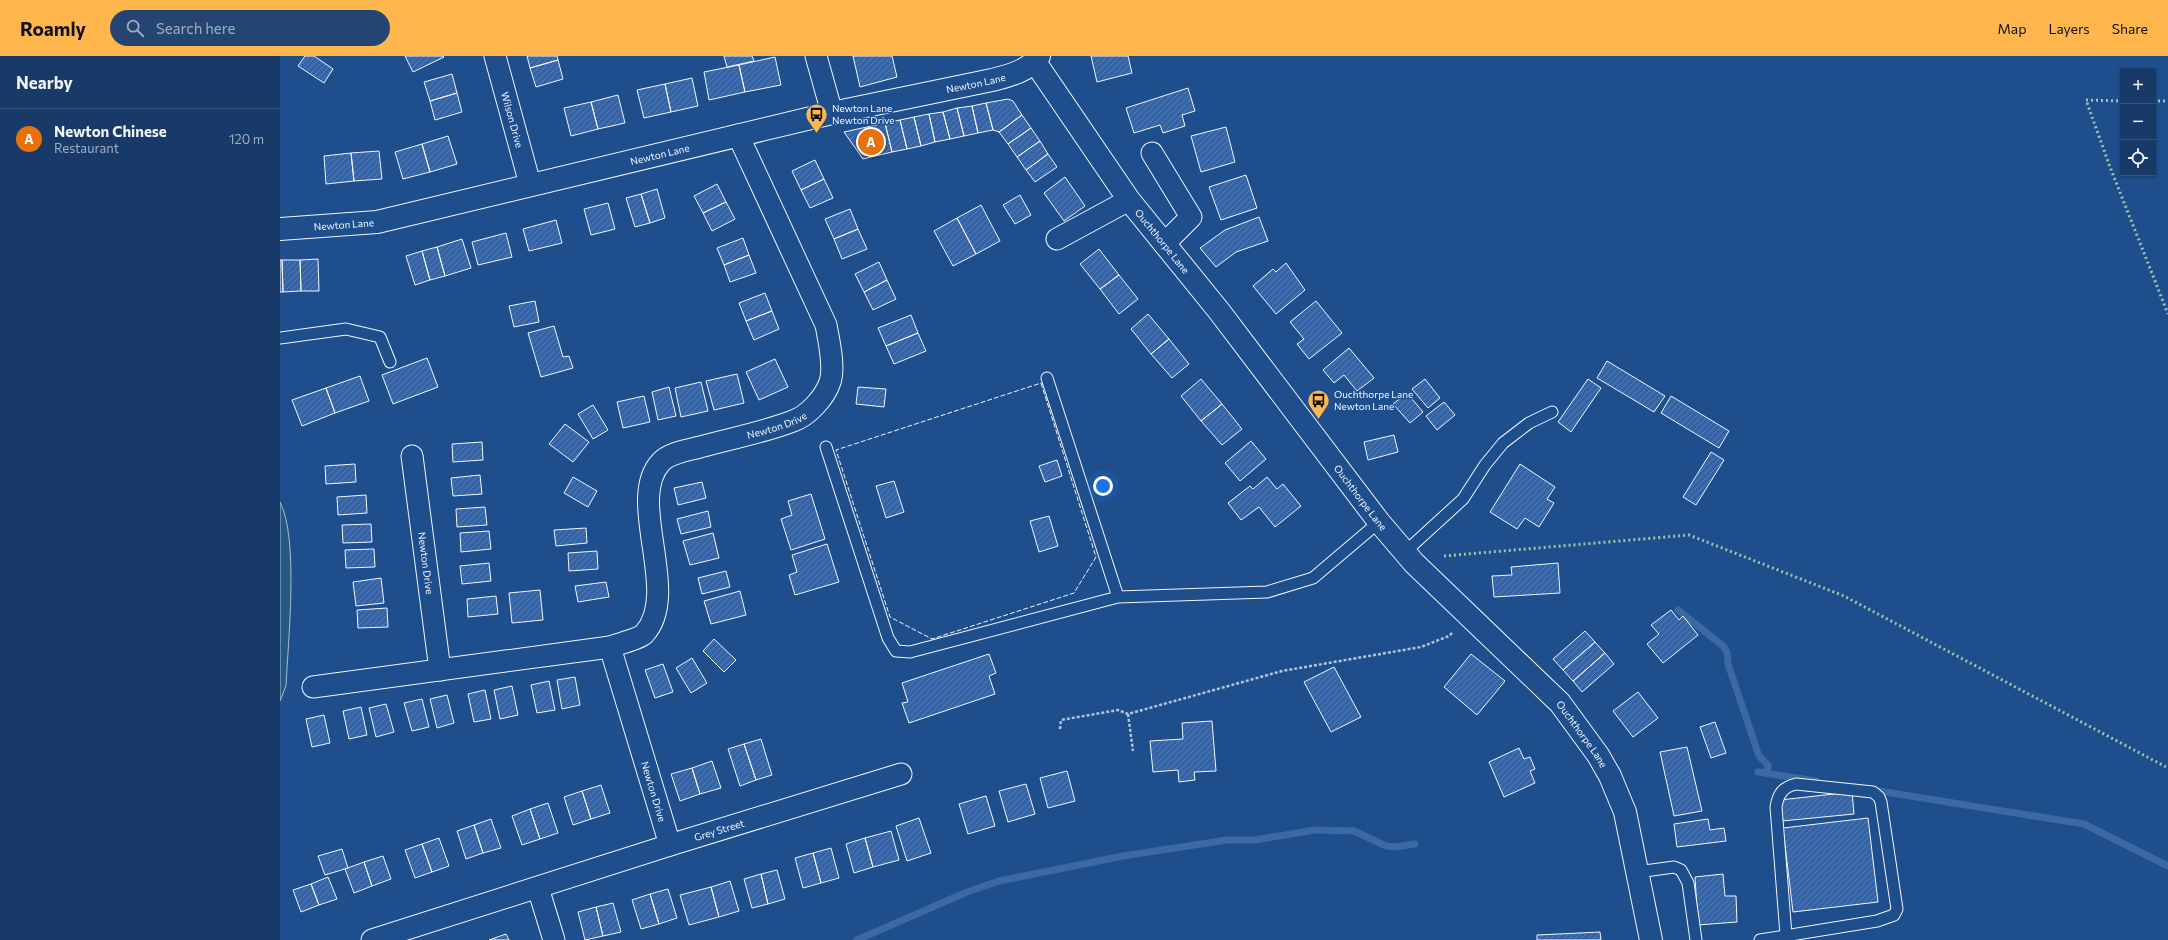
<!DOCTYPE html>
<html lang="en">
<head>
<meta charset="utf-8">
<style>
  body { margin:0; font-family:Commissioner,sans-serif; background:#244571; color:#f1f3f6 }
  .controls { position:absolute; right:12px; top:12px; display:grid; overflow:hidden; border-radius:0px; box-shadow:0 1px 3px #0004 }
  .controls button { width:36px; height:36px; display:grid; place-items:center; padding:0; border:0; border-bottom:1px solid #36547d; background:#173a69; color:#f1f3f6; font:20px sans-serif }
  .you { position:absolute; left:823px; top:430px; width:14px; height:14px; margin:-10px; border:3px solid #fff; border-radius:50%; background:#1a73e8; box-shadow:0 0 0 6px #1a73e833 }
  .badge { display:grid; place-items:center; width:26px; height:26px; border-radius:50%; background:#ffb74d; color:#fff; font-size:13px; font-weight:700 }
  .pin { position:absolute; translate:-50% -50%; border:2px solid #fff; box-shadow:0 1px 4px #0006 }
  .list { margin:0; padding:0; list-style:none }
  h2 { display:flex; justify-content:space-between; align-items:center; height:52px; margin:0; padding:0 16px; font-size:17px }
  h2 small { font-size:13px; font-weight:400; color:#9eadc0 }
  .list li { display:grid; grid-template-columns:26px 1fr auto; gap:12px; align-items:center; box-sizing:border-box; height:60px; padding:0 16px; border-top:1px solid #36547d }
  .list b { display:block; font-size:15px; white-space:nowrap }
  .list p { margin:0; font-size:13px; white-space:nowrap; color:#9eadc0 }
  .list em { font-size:13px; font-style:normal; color:#9eadc0 }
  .icon { flex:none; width:22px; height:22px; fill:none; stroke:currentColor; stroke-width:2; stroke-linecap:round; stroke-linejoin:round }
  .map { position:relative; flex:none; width:1888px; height:884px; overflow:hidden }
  header { display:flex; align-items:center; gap:24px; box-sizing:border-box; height:56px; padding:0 20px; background:#ffb74d; color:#111 }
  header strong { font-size:19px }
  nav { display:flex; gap:22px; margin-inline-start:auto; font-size:14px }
  .search { width:280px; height:36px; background:#244571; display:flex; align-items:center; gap:10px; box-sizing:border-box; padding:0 14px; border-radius:22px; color:#9eadc0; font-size:15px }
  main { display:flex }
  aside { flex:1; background:#173a69 }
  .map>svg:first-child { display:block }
  .garden { fill:#245a82; stroke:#a8bbd7 }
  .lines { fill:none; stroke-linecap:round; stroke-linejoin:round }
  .stream { stroke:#3b69a3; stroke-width:7 }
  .building { fill:url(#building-hatch); stroke:#f2f6ff }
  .service-casing { stroke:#f2f6ff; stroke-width:13 }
  .minor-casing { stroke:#f2f6ff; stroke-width:23 }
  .tertiary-casing { stroke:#f2f6ff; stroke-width:24 }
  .path { stroke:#b3c4dc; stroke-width:2.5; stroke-dasharray:3 2; stroke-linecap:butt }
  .service { stroke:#1f4e8c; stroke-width:11 }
  .minor { stroke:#1f4e8c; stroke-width:21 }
  .tertiary { stroke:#1f4e8c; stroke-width:22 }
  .hedge { stroke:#97c8a6; stroke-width:3; stroke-dasharray:2 3; stroke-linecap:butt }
  .fence { stroke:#f2f6ff; stroke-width:1; stroke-dasharray:5 2; stroke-linecap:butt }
  .labels { text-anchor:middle; stroke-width:3; stroke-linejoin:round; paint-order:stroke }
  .street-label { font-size:10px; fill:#f2f6ff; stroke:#1f4e8c }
  .poi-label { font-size:10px; fill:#f2f6ff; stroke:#1f4e8c; text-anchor:start }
</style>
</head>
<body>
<header>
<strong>Roamly</strong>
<div class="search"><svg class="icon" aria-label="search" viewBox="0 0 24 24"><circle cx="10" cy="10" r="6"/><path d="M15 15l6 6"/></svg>Search here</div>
<nav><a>Map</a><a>Layers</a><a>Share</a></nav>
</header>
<main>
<aside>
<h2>Nearby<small></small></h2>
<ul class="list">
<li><span class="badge" style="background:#e8710a">A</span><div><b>Newton Chinese</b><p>Restaurant</p></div><em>120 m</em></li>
</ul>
</aside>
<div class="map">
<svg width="1888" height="884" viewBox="0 0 1888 884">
  <defs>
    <pattern id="building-hatch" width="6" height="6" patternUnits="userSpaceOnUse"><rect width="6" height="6" fill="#3563a3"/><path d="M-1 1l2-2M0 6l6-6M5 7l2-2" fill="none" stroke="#537ab1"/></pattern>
  </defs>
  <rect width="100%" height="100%" fill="#1f4e8c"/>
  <path class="garden" d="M 0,446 C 19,483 8,585 6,630 L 0,645 Z"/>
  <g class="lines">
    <path class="stream" d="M 1398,554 L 1443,590 L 1447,596 L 1448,608 L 1479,700 L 1488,709 L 1487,717
      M 1478,716 L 1536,725
      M 1593,734 L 1804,768 L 1888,810
      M 577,884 L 687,836 L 719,825 L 843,800 L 947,784 L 975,784 L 1035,774 L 1074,775 L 1106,790 L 1115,791 L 1135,788"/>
  </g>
  <path class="building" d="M 25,0 L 34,0 L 53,13 L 44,27 L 18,10 Z
    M 125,0 L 163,0 L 164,1 L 133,16 Z
    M 247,0 L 277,0 L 278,4 L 250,12 Z
    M 444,0 L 472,0 L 474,5 L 447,11 Z
    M 573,0 L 612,0 L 617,21 L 580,31 Z
    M 811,0 L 848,0 L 852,17 L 817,26 Z
    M 495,1 L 501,29 L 465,36 L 459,9 Z
    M 278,4 L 283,23 L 256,31 L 250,12 Z
    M 459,9 L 465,36 L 429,44 L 424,16 Z
    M 172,18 L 177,37 L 150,45 L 144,26 Z
    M 412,22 L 418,50 L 391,56 L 385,28 Z
    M 385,28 L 391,56 L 364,62 L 357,34 Z
    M 908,32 L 915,55 L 902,59 L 905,70 L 883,77 L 880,69 L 854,77 L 846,52 Z
    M 177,37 L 182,56 L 155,64 L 150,45 Z
    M 338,39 L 345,67 L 318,73 L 311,46 Z
    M 728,43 L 733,45 L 742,59 L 719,76 L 713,74 L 706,47 Z
    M 311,46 L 318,73 L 291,80 L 284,52 Z
    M 706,47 L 713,74 L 698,77 L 692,50 Z
    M 692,50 L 698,77 L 684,80 L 677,52 Z
    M 677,52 L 684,80 L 670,83 L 663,56 Z
    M 663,56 L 670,83 L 655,86 L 649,58 Z
    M 649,58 L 655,86 L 641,90 L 634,61 Z
    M 742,59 L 751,72 L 728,88 L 719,76 Z
    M 634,61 L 641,90 L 627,93 L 620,64 Z
    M 620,64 L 627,93 L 612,96 L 605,67 Z
    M 605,67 L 612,96 L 583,103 L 564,76 Z
    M 946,71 L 955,106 L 921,116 L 911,80 Z
    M 751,72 L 760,85 L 737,101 L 728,88 Z
    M 168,80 L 177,108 L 150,116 L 142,88 Z
    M 760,85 L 768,98 L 746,114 L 737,101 Z
    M 142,88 L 150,116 L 123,123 L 115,96 Z
    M 99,95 L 102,123 L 74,125 L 71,97 Z
    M 71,97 L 74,125 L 46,128 L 44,100 Z
    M 768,98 L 777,111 L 755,126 L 746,114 Z
    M 535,104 L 544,123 L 521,134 L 512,115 Z
    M 966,119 L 977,152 L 941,164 L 929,131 Z
    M 785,121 L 805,150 L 784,165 L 764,137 Z
    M 544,123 L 553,142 L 530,152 L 521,134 Z
    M 437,128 L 446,146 L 423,157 L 414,140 Z
    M 377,133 L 385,162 L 370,167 L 361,138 Z
    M 361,138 L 370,167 L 355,171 L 346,142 Z
    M 740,139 L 751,159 L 735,168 L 723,149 Z
    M 446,146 L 455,163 L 432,175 L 423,157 Z
    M 328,147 L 335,173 L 311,179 L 304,153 Z
    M 701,149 L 720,185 L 696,198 L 677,162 Z
    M 570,153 L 578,173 L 554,183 L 545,163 Z
    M 979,161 L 988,185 L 956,196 L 936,211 L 920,192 L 945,174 Z
    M 677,162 L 696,198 L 673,210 L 654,175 Z
    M 276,164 L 282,187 L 249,195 L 243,173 Z
    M 578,173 L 587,193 L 562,203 L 554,183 Z
    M 226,177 L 232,201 L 198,209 L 192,186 Z
    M 463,182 L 469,199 L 444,209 L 437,192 Z
    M 182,183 L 191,212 L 165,220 L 157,191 Z
    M 157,191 L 165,220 L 150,224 L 142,195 Z
    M 819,193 L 839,219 L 820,233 L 800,208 Z
    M 142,195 L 150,224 L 135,229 L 126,200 Z
    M 469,199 L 476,217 L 450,226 L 444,209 Z
    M 38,203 L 39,235 L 21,235 L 20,204 Z
    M 0,204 L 2,204 L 3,236 L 0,236 Z
    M 2,204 L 20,204 L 21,235 L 3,236 Z
    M 599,206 L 607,224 L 584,236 L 575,218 Z
    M 1006,207 L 1025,234 L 996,258 L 973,230 L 993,213 L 996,216 Z
    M 839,219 L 858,243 L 839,258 L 820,233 Z
    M 607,224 L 616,243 L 593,254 L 584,236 Z
    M 485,237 L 492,255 L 466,265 L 459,247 Z
    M 255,245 L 259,266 L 234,271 L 229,250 Z
    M 1036,245 L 1062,277 L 1029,303 L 1017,288 L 1024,283 L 1010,266 Z
    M 492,255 L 499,273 L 474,284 L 466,265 Z
    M 868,258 L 889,283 L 871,298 L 851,273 Z
    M 631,259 L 638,277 L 606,290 L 598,272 Z
    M 274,270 L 283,301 L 289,300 L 293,312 L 261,321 L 248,277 Z
    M 638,277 L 646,295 L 614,308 L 606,290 Z
    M 889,283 L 909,308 L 892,322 L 871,298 Z
    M 1069,292 L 1094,322 L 1077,335 L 1064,319 L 1054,327 L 1043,314 Z
    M 147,302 L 158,331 L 113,348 L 102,319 Z
    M 495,303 L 508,331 L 479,344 L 466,316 Z
    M 1327,305 L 1385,340 L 1374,356 L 1317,322 Z
    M 457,318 L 464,347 L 434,354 L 426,325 Z
    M 80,320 L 89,345 L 55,357 L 46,332 Z
    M 921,323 L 942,348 L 921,365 L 901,340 Z
    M 1145,323 L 1160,342 L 1148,352 L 1132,333 Z
    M 1308,323 L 1321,332 L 1291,376 L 1278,366 Z
    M 421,326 L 428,355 L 401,361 L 395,332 Z
    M 389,331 L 396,360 L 378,364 L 372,336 Z
    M 578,331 L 606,333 L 604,351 L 576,348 Z
    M 46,332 L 55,357 L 22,370 L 12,344 Z
    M 1127,337 L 1143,356 L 1130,367 L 1113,348 Z
    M 364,340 L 370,366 L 343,372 L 337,346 Z
    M 1391,340 L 1449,375 L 1439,392 L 1381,357 Z
    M 1164,346 L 1175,359 L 1157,374 L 1146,360 Z
    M 942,348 L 962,373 L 942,389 L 921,365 Z
    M 313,349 L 328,374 L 313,383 L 298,358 Z
    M 285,368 L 309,386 L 293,406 L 269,388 Z
    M 1114,379 L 1118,396 L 1088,404 L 1084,386 Z
    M 971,385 L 986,403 L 960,425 L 945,407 Z
    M 202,386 L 203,404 L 173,406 L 172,388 Z
    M 1431,396 L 1444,404 L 1416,449 L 1403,441 Z
    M 777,404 L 782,420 L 765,426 L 759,410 Z
    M 75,408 L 76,426 L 46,428 L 45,410 Z
    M 1240,408 L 1275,431 L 1267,443 L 1274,447 L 1259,471 L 1245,462 L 1237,473 L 1210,456 Z
    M 200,419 L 202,438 L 173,440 L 171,422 Z
    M 293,421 L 317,435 L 308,451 L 284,437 Z
    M 987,421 L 997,433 L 1003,428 L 1021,450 L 995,471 L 979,451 L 961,464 L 948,447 L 970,430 L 973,433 Z
    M 614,425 L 624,456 L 606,462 L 596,430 Z
    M 422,426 L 426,442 L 398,449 L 394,432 Z
    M 531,438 L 545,483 L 511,494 L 501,463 L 512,459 L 508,445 Z
    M 86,439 L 87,457 L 58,459 L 57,441 Z
    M 205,451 L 207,469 L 177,471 L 176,453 Z
    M 428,455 L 431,471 L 401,478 L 397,463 Z
    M 769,460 L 778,490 L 759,496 L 750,465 Z
    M 91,468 L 92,486 L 63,487 L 62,469 Z
    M 306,472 L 307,487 L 276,490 L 274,474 Z
    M 209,475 L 211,493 L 181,496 L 180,477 Z
    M 433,477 L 439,502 L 410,509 L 403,485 Z
    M 547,488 L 559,526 L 515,539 L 509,519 L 517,516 L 512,499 Z
    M 94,493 L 95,511 L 66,512 L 65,494 Z
    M 317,495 L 318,513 L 289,515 L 288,497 Z
    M 209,507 L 211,525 L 182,528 L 180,510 Z
    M 1278,507 L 1280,537 L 1214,541 L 1212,520 L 1232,519 L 1231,511 Z
    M 446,515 L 450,531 L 422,538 L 418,522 Z
    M 101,522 L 104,547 L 76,550 L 73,526 Z
    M 326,526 L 329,541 L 298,546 L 295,530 Z
    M 260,534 L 263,564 L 232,567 L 229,537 Z
    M 460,535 L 466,559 L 431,568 L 424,545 Z
    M 216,540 L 218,558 L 188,561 L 187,543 Z
    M 107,552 L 108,571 L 78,572 L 77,554 Z
    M 1391,554 L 1399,564 L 1403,560 L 1418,579 L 1383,607 L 1367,588 L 1379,578 L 1371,569 Z
    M 1305,575 L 1315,586 L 1283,614 L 1273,603 Z
    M 434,583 L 456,604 L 444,616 L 423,595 Z
    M 1315,586 L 1325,597 L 1293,625 L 1283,614 Z
    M 1325,597 L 1334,608 L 1302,636 L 1293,625 Z
    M 709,598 L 716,617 L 709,620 L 715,638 L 629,667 L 622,647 L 628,646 L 622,627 Z
    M 1191,598 L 1225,625 L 1197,659 L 1164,631 Z
    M 412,602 L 427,627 L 411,637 L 396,612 Z
    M 383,608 L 393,636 L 375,642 L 365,614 Z
    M 1054,611 L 1081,661 L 1051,676 L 1024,626 Z
    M 295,621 L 300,649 L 282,653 L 277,624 Z
    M 269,625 L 275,654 L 257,657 L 251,629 Z
    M 232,630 L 238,659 L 220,663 L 214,634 Z
    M 205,634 L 211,663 L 194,666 L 188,638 Z
    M 1358,636 L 1378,662 L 1353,681 L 1333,655 Z
    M 167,639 L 174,667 L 157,672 L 150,643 Z
    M 142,643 L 149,671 L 132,675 L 124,647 Z
    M 106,648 L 114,676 L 96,681 L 89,652 Z
    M 81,651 L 87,679 L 69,683 L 63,655 Z
    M 44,659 L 50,687 L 32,691 L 26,663 Z
    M 932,665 L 936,715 L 914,716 L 915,724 L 899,726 L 898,714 L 873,716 L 870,685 L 903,683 L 902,667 Z
    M 1435,666 L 1446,697 L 1431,702 L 1420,671 Z
    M 481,683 L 492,719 L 476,724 L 464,688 Z
    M 464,688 L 476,724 L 460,730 L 448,693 Z
    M 1407,691 L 1422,755 L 1394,760 L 1380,696 Z
    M 1239,692 L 1244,703 L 1250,701 L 1255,713 L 1250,715 L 1255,727 L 1224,741 L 1209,706 Z
    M 432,705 L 441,732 L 420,738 L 412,712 Z
    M 412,712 L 420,738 L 400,745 L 391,718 Z
    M 787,715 L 795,745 L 768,752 L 760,722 Z
    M 746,728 L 755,758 L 728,766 L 719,735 Z
    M 321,729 L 330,757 L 311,763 L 302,735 Z
    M 302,735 L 311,763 L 293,769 L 284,741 Z
    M 1572,736 L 1574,758 L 1502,765 L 1500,744 Z
    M 706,740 L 715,770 L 688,778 L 679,748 Z
    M 268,747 L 278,777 L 260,783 L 250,753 Z
    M 250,753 L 260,783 L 242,789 L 232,760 Z
    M 639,762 L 651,797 L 627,805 L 616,770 Z
    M 1588,762 L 1598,846 L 1513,856 L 1503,772 Z
    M 211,763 L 221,792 L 203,797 L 194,769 Z
    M 1428,763 L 1430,774 L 1444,772 L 1446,785 L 1397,791 L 1394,768 Z
    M 194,769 L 203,797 L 186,803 L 177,775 Z
    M 611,775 L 619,804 L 593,811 L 585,782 Z
    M 159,782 L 169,810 L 152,816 L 142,788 Z
    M 585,782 L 593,811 L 574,817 L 566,788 Z
    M 142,788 L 152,816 L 135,822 L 125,794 Z
    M 551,792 L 559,822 L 541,827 L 533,797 Z
    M 62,793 L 68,812 L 45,819 L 38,800 Z
    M 533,797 L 541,827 L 523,832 L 515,802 Z
    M 103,800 L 111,823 L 92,830 L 84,806 Z
    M 84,806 L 92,830 L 74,837 L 65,813 Z
    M 497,814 L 505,843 L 488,848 L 481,818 Z
    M 481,818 L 488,848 L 472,852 L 464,823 Z
    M 1443,818 L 1445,840 L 1456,840 L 1457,866 L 1418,869 L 1415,821 Z
    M 48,821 L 57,843 L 39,849 L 31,828 Z
    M 450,825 L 459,855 L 439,861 L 431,831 Z
    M 31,828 L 39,849 L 21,856 L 13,834 Z
    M 431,831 L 439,861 L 409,869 L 400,839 Z
    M 388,833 L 397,862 L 379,868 L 370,838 Z
    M 370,838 L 379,868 L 361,873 L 352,844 Z
    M 333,847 L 341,876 L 323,880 L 316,851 Z
    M 316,851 L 323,880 L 305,884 L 298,856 Z
    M 1320,876 L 1321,884 L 1257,884 L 1257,879 Z
    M 226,878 L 229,884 L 209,884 Z"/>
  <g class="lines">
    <defs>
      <path id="service" d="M 0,282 L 66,273 L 100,281 L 110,306
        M 767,322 L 838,541
        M 546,391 L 608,582 L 616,595 L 630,596 L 838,541 L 987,536 L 1033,522 L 1099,466
        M 1125,496 L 1183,443 L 1205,409 L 1223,387 L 1249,367 L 1272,356
        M 1357,816 L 1394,811 L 1401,814 L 1408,827 L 1416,884
        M 1480,884 L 1597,865 L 1614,859 L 1617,853 L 1601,746 L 1599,741 L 1593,736 L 1516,728 C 1503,731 1498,738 1496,751 L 1506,879"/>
      <g id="minor">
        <path id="s1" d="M 215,0 L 250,128"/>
        <path d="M 536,0 L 552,57"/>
        <path d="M 872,97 L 911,161 L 884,188"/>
        <path d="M 777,183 L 849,144"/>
        <path id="s2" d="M 132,400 L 160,614"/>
        <path id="s3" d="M 330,591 L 390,789"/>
        <path id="s4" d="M 33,631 L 330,591 C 338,588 359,583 364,578 C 402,537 345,444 381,406 C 389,397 408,394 420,391 C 449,383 485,376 513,365 C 528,360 545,341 550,326 C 555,311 549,285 546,269 L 458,79"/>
        <path d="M 258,832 L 274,884"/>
        <path id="s5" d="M 92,884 L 390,789 L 621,718"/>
      </g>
      <g id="tertiary">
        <path id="s6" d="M 755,6 L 849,144 L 939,255 L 1099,466 L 1134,507 L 1280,647 L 1318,699 L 1330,720 L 1345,756 L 1371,884"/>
        <path id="s7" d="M 0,173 L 97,166 L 552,57 L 712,24 C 728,20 749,15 759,0"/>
      </g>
    </defs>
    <use href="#service" class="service-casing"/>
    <use href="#minor" class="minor-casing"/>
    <use href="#tertiary" class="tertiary-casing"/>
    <path class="path" d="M 848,658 L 853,695
      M 780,673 L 781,664 L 838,654 L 848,658 L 1002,615 L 1141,591 L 1169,580 L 1173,576"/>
    <use href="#service" class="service"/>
    <use href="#minor" class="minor"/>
    <use href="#tertiary" class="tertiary"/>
    <path class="hedge" d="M 1843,45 L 1806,44 L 1830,111 L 1888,258
      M 1873,45 L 1888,45
      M 1164,500 L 1409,479 L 1564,540 L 1888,712"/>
    <path class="fence" d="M 761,327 L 816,501 L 794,537 L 652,583 L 610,561 L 556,394 Z"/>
  </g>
  <defs>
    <symbol id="bus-pin" viewBox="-11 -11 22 30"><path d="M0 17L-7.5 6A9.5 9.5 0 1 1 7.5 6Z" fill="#ffb74d" stroke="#1f4e8c"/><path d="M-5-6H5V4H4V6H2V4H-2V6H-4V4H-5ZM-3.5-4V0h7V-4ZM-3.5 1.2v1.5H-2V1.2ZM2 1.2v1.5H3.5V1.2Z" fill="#111"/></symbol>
  </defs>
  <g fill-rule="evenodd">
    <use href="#bus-pin" x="524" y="46" width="25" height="34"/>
    <use href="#bus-pin" x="1026" y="332" width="25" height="34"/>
  </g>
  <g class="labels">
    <g class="street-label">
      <text dy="4" stroke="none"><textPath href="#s7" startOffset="712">Newton Lane</textPath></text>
      <text dy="4" stroke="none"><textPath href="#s1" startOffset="66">Wilson Drive</textPath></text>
      <text dy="4" stroke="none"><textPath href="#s7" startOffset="388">Newton Lane</textPath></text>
      <text dy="4" stroke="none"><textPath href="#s7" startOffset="64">Newton Lane</textPath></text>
      <text dy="4" stroke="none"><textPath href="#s6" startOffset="220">Ouchthorpe Lane</textPath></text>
      <text dy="4" stroke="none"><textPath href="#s4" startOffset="637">Newton Drive</textPath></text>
      <text dy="4" stroke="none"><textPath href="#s6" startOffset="544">Ouchthorpe Lane</textPath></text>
      <text dy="4" stroke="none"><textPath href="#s2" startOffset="108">Newton Drive</textPath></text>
      <text dy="4" stroke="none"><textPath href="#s6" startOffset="869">Ouchthorpe Lane</textPath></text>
      <text dy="4" stroke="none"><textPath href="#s3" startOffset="151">Newton Drive</textPath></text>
      <text dy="4" stroke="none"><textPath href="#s5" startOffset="364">Grey Street</textPath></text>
    </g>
    <g class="poi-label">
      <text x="552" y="56">Newton Lane<tspan x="552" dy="12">Newton Drive</tspan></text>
      <text x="1054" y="342">Ouchthorpe Lane<tspan x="1054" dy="12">Newton Lane</tspan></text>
    </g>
  </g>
</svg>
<div class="controls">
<button>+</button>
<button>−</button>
<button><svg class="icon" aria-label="locate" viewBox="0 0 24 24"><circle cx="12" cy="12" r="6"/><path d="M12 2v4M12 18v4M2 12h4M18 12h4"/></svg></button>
</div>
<div class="you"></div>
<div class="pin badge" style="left:591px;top:86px;background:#e8710a">A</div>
</div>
</main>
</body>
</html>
